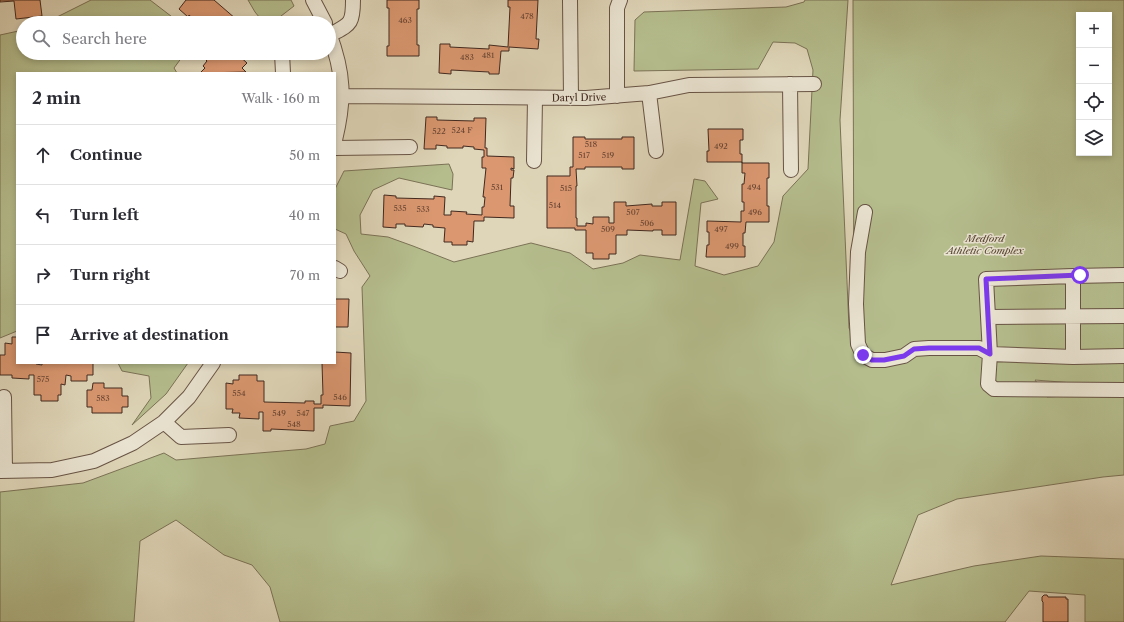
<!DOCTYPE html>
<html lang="en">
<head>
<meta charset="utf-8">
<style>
  body { margin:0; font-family:"Libre Caslon Text",serif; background:#f2f2f3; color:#2b2b33 }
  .controls { position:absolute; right:12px; top:12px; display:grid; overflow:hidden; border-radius:0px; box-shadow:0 2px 6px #0003 }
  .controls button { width:36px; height:36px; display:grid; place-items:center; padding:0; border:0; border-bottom:1px solid #e1e1e2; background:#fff; color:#2b2b33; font:20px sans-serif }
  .stop { position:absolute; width:12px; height:12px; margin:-9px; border:3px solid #7c3aed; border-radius:50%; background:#fff }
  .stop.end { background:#7c3aed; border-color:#fff; box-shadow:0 1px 4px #0008 }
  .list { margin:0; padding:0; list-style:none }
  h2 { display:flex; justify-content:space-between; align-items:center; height:52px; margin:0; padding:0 16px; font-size:17px }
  h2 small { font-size:13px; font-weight:400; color:#7c7c81 }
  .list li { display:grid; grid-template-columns:26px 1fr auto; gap:12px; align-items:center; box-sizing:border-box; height:60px; padding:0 16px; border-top:1px solid #e1e1e2 }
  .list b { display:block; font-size:15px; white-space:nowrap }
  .list em { font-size:13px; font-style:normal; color:#7c7c81 }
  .icon { flex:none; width:22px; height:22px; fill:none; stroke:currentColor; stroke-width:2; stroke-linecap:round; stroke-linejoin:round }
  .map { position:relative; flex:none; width:1124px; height:622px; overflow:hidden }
  .search { position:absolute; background:#fff; box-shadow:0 2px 6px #0003; left:16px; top:16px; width:320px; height:44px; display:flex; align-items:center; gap:10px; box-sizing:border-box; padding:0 14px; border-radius:22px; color:#7c7c81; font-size:15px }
  .panel { position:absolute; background:#fff; box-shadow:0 2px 6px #0003; left:16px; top:72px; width:320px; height:292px; border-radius:0px }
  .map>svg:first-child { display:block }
  .green { fill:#b5bd8d; stroke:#7b7256; fill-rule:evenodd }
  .building { fill:#da9770; stroke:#41281e }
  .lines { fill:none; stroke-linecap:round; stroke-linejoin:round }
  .minor-casing { stroke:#685445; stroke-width:16 }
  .minor { stroke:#eae4d2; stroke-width:14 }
  .route { stroke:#7c3aed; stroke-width:5 }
  .labels { text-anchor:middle; stroke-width:3; stroke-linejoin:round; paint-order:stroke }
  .number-label { font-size:8px; fill:#674432 }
  .street-label { font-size:10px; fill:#41281e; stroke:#eae4d2 }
  .park-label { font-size:10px; font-style:italic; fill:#584634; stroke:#eae4d2 }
</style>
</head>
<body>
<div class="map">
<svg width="1124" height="622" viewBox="0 0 1124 622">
  <rect width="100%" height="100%" fill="#dfd6b9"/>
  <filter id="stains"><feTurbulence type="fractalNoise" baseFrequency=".005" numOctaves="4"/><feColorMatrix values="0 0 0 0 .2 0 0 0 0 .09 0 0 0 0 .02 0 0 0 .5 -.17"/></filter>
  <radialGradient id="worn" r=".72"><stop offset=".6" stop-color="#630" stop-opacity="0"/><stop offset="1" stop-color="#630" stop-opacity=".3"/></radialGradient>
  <path class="green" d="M 91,0 L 150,0 L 180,23 L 45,23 Z
    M 248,0 L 291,0 L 294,6 L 272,23 L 264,23 L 255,12 Z
    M 805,0 L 848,0 L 840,120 L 849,328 L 854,338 L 853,0 L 1124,0 L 1124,387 L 1035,380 L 1047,397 L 1124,393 L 1124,475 L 1103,477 L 957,499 L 918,515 L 891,585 L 974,566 L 1041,556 L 1124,559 L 1124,622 L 1085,622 L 1085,595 L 1029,591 L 1005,622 L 280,622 L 270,587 L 252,565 L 224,555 L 176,520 L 140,541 L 134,622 L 0,622 L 0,492 L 83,483 L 164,453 L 176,460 L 306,449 L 325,444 L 330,426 L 354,421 L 366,401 L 362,287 L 370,276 L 354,251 L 346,234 L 335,229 L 335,189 L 344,171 L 449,164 L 453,174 L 452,190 L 399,178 L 373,190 L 360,215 L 361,234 L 388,237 L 413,246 L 454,262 L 531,243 L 570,253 L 593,269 L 623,263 L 640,255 L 680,260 L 694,179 L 705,181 L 718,199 L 701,203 L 695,266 L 724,275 L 758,266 L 774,242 L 783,196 L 808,169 L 813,70 L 807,49 L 795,43 L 773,42 L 758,69 L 634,71 L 635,20 L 644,12 L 786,7 L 804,2 ZM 1079,15 L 1109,15 L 1109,153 L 1079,153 Z
    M 23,30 L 23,53 L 185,53 L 174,68 L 177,73 L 17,73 L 17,331 L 0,338 L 0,35 Z
    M 118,363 L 188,363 L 166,394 L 132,425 L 151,398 L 149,376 L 122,371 Z"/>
  <path class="building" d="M 0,0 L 40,0 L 42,16 L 16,19 L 14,1 L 0,2 Z
    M 186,0 L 214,0 L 236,19 L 237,18 L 243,23 L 198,23 L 189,15 L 188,17 L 179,9 Z
    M 387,0 L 419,0 L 419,9 L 417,9 L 417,45 L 419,45 L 419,56 L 387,56 L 387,46 L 389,46 L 389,8 L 387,8 Z
    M 508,0 L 538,0 L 536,39 L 539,39 L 538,49 L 509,47 L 509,51 L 501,51 L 499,74 L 489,74 L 489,72 L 451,70 L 451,74 L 439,73 L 440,44 L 450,44 L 450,47 L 489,49 L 489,45 L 508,47 L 510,7 L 508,7 Z
    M 206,53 L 236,53 L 247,63 L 242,68 L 246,72 L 200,73 L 205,68 L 203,66 L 207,61 L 203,57 Z
    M 426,117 L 437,117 L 437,120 L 474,121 L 474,118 L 486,118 L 485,148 L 487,148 L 487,156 L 514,157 L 514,169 L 511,168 L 511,170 L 514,170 L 513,178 L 511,178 L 510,206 L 514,206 L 514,218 L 484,217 L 484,221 L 474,221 L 473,242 L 467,241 L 467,245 L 452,245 L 452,242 L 444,242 L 445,228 L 433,227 L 433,225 L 424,224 L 423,227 L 405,226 L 405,224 L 396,224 L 396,228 L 383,227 L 384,195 L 396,196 L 396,198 L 434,199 L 434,196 L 445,197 L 444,215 L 451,215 L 451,211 L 467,212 L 466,214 L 482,215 L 482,207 L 484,207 L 485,197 L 483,197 L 486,168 L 482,168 L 482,157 L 484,157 L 484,150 L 474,149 L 474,147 L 463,146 L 463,148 L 447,148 L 447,146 L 436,145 L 436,149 L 424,149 Z
    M 708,129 L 743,129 L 743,140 L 740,140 L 740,154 L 742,154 L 742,163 L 769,163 L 769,178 L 767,178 L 767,206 L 769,206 L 769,222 L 746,222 L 745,233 L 743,233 L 743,246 L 745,246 L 745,257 L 706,257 L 707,245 L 709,245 L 709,232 L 707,232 L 707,221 L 741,222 L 741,211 L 744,211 L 744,202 L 742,202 L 742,184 L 744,184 L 745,173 L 742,173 L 742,162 L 707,162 L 707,151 L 709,151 Z
    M 573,137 L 585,137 L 585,139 L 622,139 L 622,137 L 634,137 L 634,169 L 622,169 L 622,167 L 585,167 L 585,169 L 576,169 L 577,186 L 576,186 L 576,218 L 577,218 L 577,226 L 586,226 L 586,223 L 593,224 L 593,217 L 609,217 L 609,223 L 614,223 L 614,202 L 626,202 L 626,206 L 652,204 L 652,206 L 662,206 L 662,202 L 676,202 L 676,235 L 662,235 L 662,230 L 653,230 L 653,231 L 627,230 L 627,235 L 616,235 L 616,254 L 609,254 L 609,259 L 593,259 L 593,253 L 586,253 L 586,230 L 575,230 L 575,228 L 547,228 L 547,176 L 570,176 L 570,167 L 573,167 Z
    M 335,299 L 349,299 L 348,327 L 335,327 Z
    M 12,337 L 17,337 L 17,363 L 36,363 L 36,364 L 42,365 L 42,363 L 93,363 L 93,375 L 87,375 L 87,381 L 71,381 L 71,376 L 66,375 L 65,385 L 61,384 L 61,395 L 58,395 L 58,401 L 41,401 L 41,395 L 34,395 L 34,375 L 29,375 L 29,379 L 12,378 L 12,375 L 0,375 L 0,355 L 5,355 L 5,343 L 12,344 Z
    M 335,352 L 351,353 L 350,406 L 323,405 L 323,408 L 314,408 L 314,431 L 271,429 L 271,431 L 263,431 L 263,412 L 259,412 L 259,419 L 239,418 L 240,413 L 232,413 L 233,409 L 226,409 L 226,383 L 233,384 L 233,380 L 239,380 L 239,375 L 257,375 L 257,381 L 264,381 L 264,402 L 305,403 L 305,401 L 314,401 L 314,404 L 321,404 L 321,395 L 323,395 L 322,363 L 335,363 Z
    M 93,383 L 104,383 L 104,388 L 122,388 L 122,396 L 128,396 L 128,407 L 122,407 L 122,413 L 92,413 L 92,407 L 87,407 L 87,390 L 92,390 Z
    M 1044,595 L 1047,595 L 1048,597 L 1066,597 L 1066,599 L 1068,599 L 1068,622 L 1043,622 L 1043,602 L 1042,601 L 1042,597 Z"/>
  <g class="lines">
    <defs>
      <path id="minor" d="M 313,0 L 325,23
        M 570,0 L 571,98
        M 329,33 C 344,73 345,99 335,140
        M 330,35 C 350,24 353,25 353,0
        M 282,53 L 283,73
        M 790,84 L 791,170
        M 649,93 L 656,151
        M 343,96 L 586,98 L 649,93 L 689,85 L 814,84
        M 617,96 L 617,8 L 620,0
        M 335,148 L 410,147
        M 534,161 L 535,98
        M 865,212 L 858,252 L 856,304 L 858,344 L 863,355 L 872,360 L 885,360 L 904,356 L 914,349 L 929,348 L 979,348 L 990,354 L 988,384 L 994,389 L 1124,390
        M 335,268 L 340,271
        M 1124,275 L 1073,276 L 1073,357 L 1124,356
        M 1073,276 L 986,279 L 990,354 L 1073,357
        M 988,317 L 1124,316
        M 4,397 L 5,471
        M 164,422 L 181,437 L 229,435
        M 0,471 L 52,470 L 94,461 L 133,443 L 164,422 L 189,397 L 213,363"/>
    </defs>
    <use href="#minor" class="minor-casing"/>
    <use href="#minor" class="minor"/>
  </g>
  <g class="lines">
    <path class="route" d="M 863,355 L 872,360 L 884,360 L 904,356 L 914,349 L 929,348 L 979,348 L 990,354 L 986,279 L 1080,275"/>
  </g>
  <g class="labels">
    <g class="number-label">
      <text x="527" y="19">478</text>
      <text x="405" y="23">463</text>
      <text x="488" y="58">481</text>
      <text x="467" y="60">483</text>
      <text x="462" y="133">524 F</text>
      <text x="439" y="134">522</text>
      <text x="591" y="147">518</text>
      <text x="721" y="149">492</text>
      <text x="584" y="158">517</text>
      <text x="608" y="158">519</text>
      <text x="497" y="190">531</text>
      <text x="754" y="190">494</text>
      <text x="566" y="191">515</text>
      <text x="555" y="208">514</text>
      <text x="400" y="211">535</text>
      <text x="423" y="212">533</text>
      <text x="633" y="215">507</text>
      <text x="755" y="215">496</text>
      <text x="647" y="226">506</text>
      <text x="608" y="232">509</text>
      <text x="721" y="232">497</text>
      <text x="732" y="249">499</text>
      <text x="43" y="382">575</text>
      <text x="239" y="396">554</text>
      <text x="340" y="400">546</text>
      <text x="103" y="401">583</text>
      <text x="279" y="416">549</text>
      <text x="303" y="416">547</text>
      <text x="294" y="427">548</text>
    </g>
    <g class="street-label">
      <text transform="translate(579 97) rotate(-1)" y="4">Daryl Drive</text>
    </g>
    <g class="park-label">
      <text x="985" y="242">Medford<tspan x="985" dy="12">Athletic Complex</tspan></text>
    </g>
  </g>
  <rect width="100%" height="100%" filter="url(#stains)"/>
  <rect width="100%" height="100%" fill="url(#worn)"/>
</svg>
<div class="controls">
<button>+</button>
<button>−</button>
<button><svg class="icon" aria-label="locate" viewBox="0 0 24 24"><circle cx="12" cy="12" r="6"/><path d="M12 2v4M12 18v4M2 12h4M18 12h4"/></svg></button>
<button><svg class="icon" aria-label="layers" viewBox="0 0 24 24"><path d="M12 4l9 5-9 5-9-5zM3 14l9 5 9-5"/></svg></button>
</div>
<div class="stop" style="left:1080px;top:275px"></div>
<div class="stop end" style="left:863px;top:355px"></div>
<div class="search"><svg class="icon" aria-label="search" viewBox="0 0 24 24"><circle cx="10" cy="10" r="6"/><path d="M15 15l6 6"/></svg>Search here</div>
<section class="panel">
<h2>2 min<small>Walk · 160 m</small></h2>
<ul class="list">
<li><svg class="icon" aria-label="ahead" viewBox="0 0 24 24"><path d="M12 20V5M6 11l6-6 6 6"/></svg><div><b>Continue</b></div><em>50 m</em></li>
<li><svg class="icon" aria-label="left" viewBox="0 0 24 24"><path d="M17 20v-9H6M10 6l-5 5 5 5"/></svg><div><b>Turn left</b></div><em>40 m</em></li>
<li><svg class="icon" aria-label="right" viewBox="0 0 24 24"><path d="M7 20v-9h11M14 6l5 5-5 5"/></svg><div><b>Turn right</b></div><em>70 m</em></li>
<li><svg class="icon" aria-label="arrive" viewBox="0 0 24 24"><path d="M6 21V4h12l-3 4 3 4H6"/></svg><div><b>Arrive at destination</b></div></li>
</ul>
</section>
</div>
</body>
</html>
